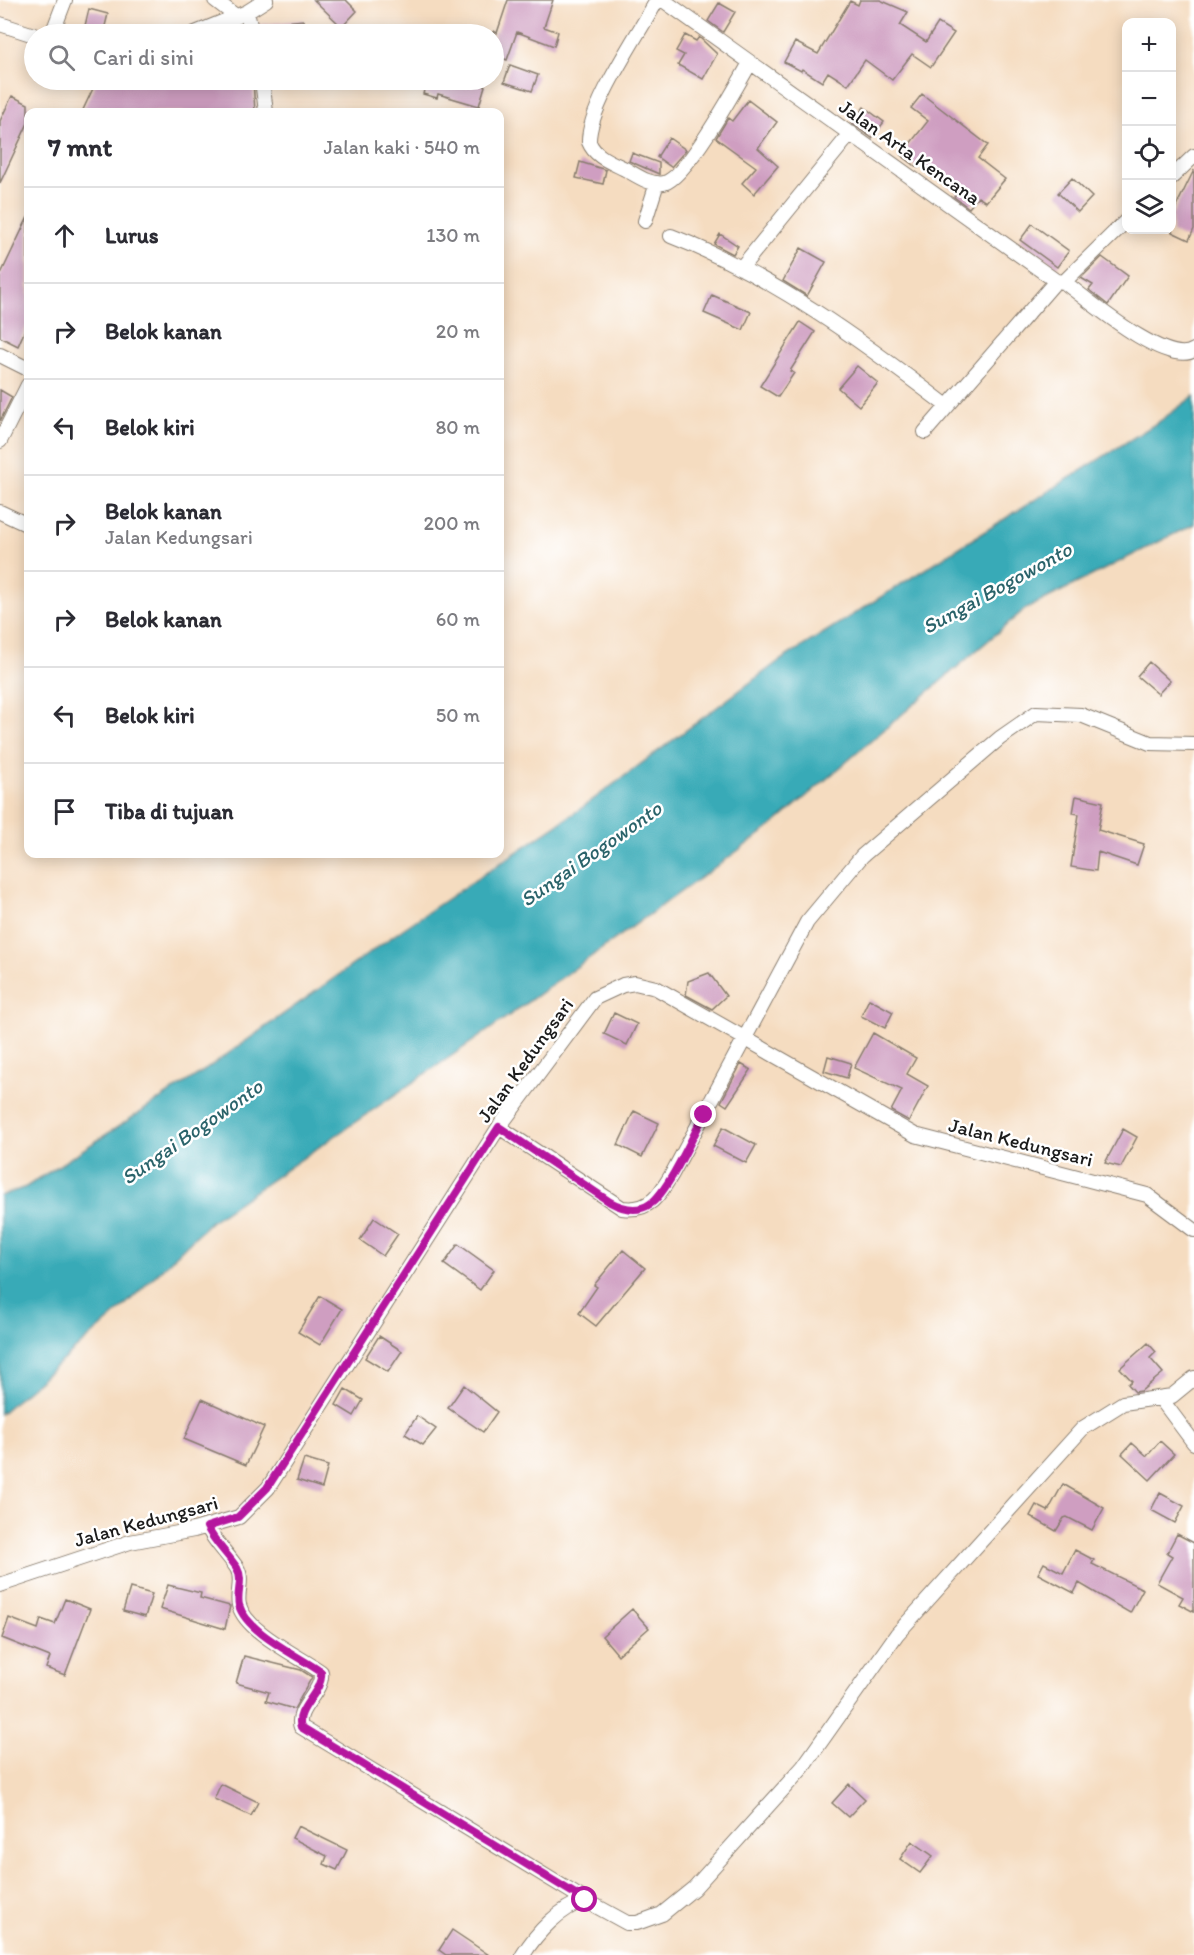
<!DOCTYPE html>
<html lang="id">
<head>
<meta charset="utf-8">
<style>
  body { margin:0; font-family:Itim,sans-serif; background:#f2f2f3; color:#2b2b33 }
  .controls { position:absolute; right:18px; top:18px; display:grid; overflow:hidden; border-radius:12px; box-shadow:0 3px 15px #0003 }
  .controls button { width:54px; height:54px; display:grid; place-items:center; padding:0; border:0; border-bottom:2px solid #e1e1e2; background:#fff; color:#2b2b33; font:30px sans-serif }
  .stop { position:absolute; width:18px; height:18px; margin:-14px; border:4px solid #b5179e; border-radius:50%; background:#fff }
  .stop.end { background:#b5179e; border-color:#fff; box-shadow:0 2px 6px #0008 }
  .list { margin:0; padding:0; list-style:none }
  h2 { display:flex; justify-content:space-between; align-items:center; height:78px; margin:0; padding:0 24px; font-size:26px }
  h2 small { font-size:20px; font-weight:400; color:#7c7c81 }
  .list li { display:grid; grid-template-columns:39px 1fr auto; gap:18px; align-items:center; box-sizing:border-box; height:96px; padding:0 24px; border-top:2px solid #e1e1e2 }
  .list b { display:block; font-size:22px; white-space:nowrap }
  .list p { margin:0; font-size:20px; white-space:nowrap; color:#7c7c81 }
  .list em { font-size:20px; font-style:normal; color:#7c7c81 }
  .icon { flex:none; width:33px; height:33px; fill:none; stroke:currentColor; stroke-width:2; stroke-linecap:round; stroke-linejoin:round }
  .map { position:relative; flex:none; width:1194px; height:1955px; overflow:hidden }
  .search { position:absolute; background:#fff; box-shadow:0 3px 15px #0003; left:24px; top:24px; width:480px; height:66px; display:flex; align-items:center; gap:15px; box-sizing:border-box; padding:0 21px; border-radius:33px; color:#7c7c81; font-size:22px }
  .panel { position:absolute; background:#fff; box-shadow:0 3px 15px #0003; left:24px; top:108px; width:480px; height:750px; border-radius:12px }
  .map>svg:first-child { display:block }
  .water { fill:#39aab7; stroke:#2a636a; stroke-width:1.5 }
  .building { fill:#cf9ec1 }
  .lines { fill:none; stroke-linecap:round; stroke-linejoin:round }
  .street-casing { stroke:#887c6e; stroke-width:16 }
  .street { stroke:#fff; stroke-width:14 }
  .route { stroke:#b5179e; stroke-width:8 }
  .labels { text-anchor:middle; stroke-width:5; stroke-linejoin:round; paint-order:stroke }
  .street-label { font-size:20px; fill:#1c1c1c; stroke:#fff }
  .water-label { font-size:21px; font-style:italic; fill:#2a636a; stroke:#fff }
</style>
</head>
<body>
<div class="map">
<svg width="1194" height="1955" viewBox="0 0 1194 1955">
  <rect width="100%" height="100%" fill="#fff"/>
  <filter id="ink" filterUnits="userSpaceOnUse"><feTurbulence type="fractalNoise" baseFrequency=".0167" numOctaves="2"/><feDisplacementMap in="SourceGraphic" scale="12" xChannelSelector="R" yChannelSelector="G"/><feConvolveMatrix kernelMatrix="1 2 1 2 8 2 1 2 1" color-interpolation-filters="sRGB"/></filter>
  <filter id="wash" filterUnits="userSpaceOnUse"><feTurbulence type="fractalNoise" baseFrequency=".008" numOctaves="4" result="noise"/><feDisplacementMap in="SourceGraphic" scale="24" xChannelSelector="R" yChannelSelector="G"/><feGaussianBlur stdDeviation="1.35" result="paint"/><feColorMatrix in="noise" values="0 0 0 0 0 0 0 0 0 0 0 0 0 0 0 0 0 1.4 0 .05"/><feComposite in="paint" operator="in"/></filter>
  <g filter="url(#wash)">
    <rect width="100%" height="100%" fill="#f5dcc0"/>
    <path class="water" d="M 1194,396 L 1194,524 L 1024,610 L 768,829 L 482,1035 L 210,1222 L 113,1317 L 0,1414 L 0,1196 L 26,1187 L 205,1070 L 403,929 L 583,807 L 779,661 L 1160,421 Z"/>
    <g id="blocks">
      <path class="building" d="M 314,0 L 346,0 L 357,11 L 342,27 Z
        M 508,0 L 553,0 L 544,27 L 558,32 L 554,46 L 517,32 L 507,60 L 494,55 L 494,31 L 497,33 Z
        M 860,0 L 880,0 L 908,12 L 900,25 L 926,42 L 938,23 L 954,33 L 931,67 L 912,54 L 892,80 L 865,60 L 848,85 L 828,72 L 822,82 L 802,69 L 801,71 L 784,62 L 795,42 L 818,54 L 850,1 L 858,5 Z
        M 719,3 L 735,12 L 723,32 L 708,21 Z
        M 89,9 L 108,14 L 103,34 L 83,34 Z
        M 303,20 L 305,34 L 261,34 L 259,25 Z
        M 685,35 L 696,41 L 699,37 L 717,54 L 703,79 L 678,65 L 684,55 L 676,51 Z
        M 510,65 L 538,75 L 532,91 L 504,82 Z
        M 97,80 L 253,80 L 255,112 L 82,112 Z
        M 427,80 L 463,80 L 485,86 L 479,106 L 438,94 L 437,98 L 423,94 Z
        M 922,94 L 988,145 L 978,158 L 1005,179 L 986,202 L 978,197 L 969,208 L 954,197 L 958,192 L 921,165 L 918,168 L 901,155 L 928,121 L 911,108 Z
        M 12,96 L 28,104 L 28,123 L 0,183 L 0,121 Z
        M 748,100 L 777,122 L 758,148 L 778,166 L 754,194 L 742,183 L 756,167 L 716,138 L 728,118 L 732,121 Z
        M 864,107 L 884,122 L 872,138 L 851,123 Z
        M 669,138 L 686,150 L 671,167 L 657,157 Z
        M 632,153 L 659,163 L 659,174 L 629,161 Z
        M 580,162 L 606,170 L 603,184 L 576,178 Z
        M 1194,170 L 1194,229 L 1189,240 L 1172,232 L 1172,215 Z
        M 1072,178 L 1092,197 L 1078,212 L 1058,193 Z
        M 28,217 L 28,323 L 18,346 L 0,337 L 0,276 Z
        M 1032,224 L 1069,251 L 1057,267 L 1020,240 Z
        M 720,234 L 738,246 L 733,254 L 714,244 Z
        M 801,248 L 826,262 L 807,296 L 783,281 Z
        M 1102,257 L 1128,276 L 1108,305 L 1089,290 L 1093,285 L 1081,278 Z
        M 712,295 L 751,312 L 743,330 L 704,313 Z
        M 800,322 L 815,332 L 790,371 L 794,373 L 778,397 L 760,386 Z
        M 857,366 L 878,383 L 859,406 L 838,388 Z
        M 0,390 L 12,397 L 0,421 Z
        M 1149,662 L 1170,681 L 1158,694 L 1137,676 Z
        M 1076,796 L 1103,802 L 1098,830 L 1144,844 L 1137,865 L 1098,852 L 1096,871 L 1071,867 L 1079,814 L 1073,813 Z
        M 709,973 L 726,996 L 712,1009 L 686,995 L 688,981 Z
        M 869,999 L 893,1012 L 885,1028 L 861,1016 Z
        M 614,1013 L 637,1024 L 627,1045 L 604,1034 Z
        M 873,1033 L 916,1058 L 907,1074 L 928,1086 L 909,1121 L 891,1111 L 902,1090 L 854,1068 Z
        M 828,1056 L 851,1063 L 847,1078 L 824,1071 Z
        M 741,1064 L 751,1070 L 727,1106 L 721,1102 Z
        M 634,1111 L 659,1123 L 642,1157 L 618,1145 Z
        M 723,1127 L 756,1145 L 746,1163 L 713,1146 Z
        M 1123,1129 L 1137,1137 L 1121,1167 L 1105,1163 Z
        M 374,1218 L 398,1234 L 383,1256 L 360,1240 Z
        M 458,1244 L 494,1270 L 480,1290 L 444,1264 Z
        M 623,1250 L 645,1268 L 596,1326 L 579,1313 L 597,1287 L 594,1285 Z
        M 320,1296 L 342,1309 L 320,1345 L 298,1332 Z
        M 379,1336 L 402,1351 L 388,1372 L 365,1358 Z
        M 1148,1343 L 1156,1352 L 1150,1358 L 1163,1373 L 1141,1391 L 1135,1392 L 1128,1384 L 1132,1381 L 1120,1368 Z
        M 464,1385 L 497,1412 L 483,1432 L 448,1408 Z
        M 345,1389 L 363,1400 L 354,1416 L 336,1405 Z
        M 202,1399 L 264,1427 L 246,1465 L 184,1439 Z
        M 417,1416 L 436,1429 L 423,1445 L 405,1434 Z
        M 1160,1441 L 1174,1454 L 1150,1480 L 1122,1454 L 1132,1443 L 1147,1456 Z
        M 304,1459 L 328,1466 L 322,1488 L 297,1480 Z
        M 1063,1484 L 1104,1508 L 1092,1530 L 1067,1517 L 1064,1518 L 1056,1531 L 1030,1516 L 1036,1505 L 1048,1511 Z
        M 1160,1493 L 1184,1506 L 1175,1523 L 1151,1510 Z
        M 1177,1534 L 1194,1543 L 1194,1612 L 1179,1604 L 1183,1597 L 1157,1583 L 1172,1556 L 1167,1553 Z
        M 1075,1550 L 1094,1560 L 1092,1564 L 1143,1589 L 1130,1613 L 1079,1583 L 1074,1593 L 1038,1574 L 1044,1563 L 1063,1573 Z
        M 168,1585 L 201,1593 L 200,1598 L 230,1606 L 225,1629 L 160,1609 Z
        M 130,1588 L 152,1594 L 145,1617 L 123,1611 Z
        M 65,1599 L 90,1609 L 65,1675 L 46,1668 L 50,1657 L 2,1638 L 9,1618 L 38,1629 L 41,1619 L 55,1624 Z
        M 632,1609 L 649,1628 L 618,1655 L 602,1636 Z
        M 244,1656 L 301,1670 L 312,1677 L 294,1709 L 266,1701 L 269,1692 L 236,1683 Z
        M 221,1784 L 258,1802 L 251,1816 L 214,1799 Z
        M 849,1784 L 865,1799 L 848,1817 L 832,1803 Z
        M 298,1826 L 347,1850 L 337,1870 L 324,1864 L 327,1856 L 292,1838 Z
        M 912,1841 L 933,1856 L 920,1873 L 900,1859 Z
        M 452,1930 L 470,1942 L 489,1955 L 446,1955 L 439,1950 Z"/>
    </g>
  </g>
  <g filter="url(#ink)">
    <use href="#blocks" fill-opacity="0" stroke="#887c6e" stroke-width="1.5"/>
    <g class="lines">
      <defs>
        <path id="street" d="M 215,0 L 237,17
          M 657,0 C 639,34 588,106 589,142 C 595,157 611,162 625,169 C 636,175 651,186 664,183 C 686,178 737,86 750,63
          M 663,0 L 1056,281 L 1064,282 L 1070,276 L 1126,221
          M 247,12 L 252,34
          M 0,24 L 34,35
          M 52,34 L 65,0
          M 193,34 L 247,12 L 266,0
          M 262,80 L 266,112
          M 1172,177 L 1194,156
          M 645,221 L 657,183
          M 671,236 C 772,275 862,341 947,406
          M 741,268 L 851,133
          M 1064,282 C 1087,299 1167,368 1194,350
          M 0,355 L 28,369
          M 925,432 L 1056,281
          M 0,441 L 28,385
          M 0,512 L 28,525
          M 499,1127 L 622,1208 C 649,1212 659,1196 672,1174 L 807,922 L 862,856 L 1000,738 L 1036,713 L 1081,715 L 1150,743 L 1194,744
          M 1161,1399 L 1194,1443
          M 207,1526 C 215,1543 227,1553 237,1568 C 244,1580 236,1593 239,1605 C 246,1632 299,1656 321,1672 C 324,1692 294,1709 301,1727 L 585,1900 L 627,1923 L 637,1923 L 662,1914 L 694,1888 L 803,1767 L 897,1634 L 1083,1428 L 1123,1403 L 1172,1396 L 1194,1378
          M 0,1585 L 130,1542 L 194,1530 L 239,1517 L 268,1488 L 499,1127 L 595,998 L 623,985 L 635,983 L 656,988 L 915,1135 L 1147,1195 L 1194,1230
          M 523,1955 C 537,1932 560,1908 585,1900"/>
      </defs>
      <use href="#street" class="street-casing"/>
      <use href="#street" class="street"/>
    </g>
  </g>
  <g class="lines" filter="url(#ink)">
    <path class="route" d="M 585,1900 L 301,1727 C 294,1709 324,1692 321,1672 C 299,1656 246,1632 239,1605 C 236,1593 244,1580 237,1568 C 227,1553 215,1543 207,1527 L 238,1517 L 267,1488 L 499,1127 L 610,1202 C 623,1209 637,1213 650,1204 C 668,1192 693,1136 704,1115"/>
  </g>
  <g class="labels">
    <g class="street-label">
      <text transform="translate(910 152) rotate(35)" y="7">Jalan Arta Kencana</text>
      <text transform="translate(525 1060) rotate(-54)" y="7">Jalan Kedungsari</text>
      <text transform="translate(1021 1142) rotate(14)" y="7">Jalan Kedungsari</text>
      <text transform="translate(146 1521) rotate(-15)" y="7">Jalan Kedungsari</text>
    </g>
    <g class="water-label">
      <text transform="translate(997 588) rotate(-29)" y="7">Sungai Bogowonto</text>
      <text transform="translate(591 854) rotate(-35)" y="7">Sungai Bogowonto</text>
      <text transform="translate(192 1132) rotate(-35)" y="7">Sungai Bogowonto</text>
    </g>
  </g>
</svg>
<div class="controls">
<button>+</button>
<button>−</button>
<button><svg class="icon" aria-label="locate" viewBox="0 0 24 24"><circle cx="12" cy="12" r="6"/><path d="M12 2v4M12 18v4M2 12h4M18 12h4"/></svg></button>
<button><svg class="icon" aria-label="layers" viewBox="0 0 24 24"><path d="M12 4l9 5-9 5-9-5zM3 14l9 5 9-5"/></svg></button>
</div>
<div class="stop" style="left:585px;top:1900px"></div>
<div class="stop end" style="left:704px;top:1115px"></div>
<div class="search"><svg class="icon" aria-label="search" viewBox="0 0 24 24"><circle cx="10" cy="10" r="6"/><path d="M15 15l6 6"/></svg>Cari di sini</div>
<section class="panel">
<h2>7 mnt<small>Jalan kaki · 540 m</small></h2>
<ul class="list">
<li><svg class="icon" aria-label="ahead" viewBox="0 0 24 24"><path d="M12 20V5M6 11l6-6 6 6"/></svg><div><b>Lurus</b></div><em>130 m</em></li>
<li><svg class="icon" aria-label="right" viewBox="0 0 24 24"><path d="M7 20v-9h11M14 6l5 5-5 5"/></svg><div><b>Belok kanan</b></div><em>20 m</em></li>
<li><svg class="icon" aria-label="left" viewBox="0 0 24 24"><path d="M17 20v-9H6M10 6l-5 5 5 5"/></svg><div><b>Belok kiri</b></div><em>80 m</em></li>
<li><svg class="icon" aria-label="right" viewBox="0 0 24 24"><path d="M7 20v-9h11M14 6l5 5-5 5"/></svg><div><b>Belok kanan</b><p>Jalan Kedungsari</p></div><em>200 m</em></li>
<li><svg class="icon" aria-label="right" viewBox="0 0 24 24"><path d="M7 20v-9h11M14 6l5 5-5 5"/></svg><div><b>Belok kanan</b></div><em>60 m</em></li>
<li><svg class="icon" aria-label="left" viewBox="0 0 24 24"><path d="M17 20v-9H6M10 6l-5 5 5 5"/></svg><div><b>Belok kiri</b></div><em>50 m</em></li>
<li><svg class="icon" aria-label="arrive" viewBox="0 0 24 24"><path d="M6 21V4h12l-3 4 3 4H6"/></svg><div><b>Tiba di tujuan</b></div></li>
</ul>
</section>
</div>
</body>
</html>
